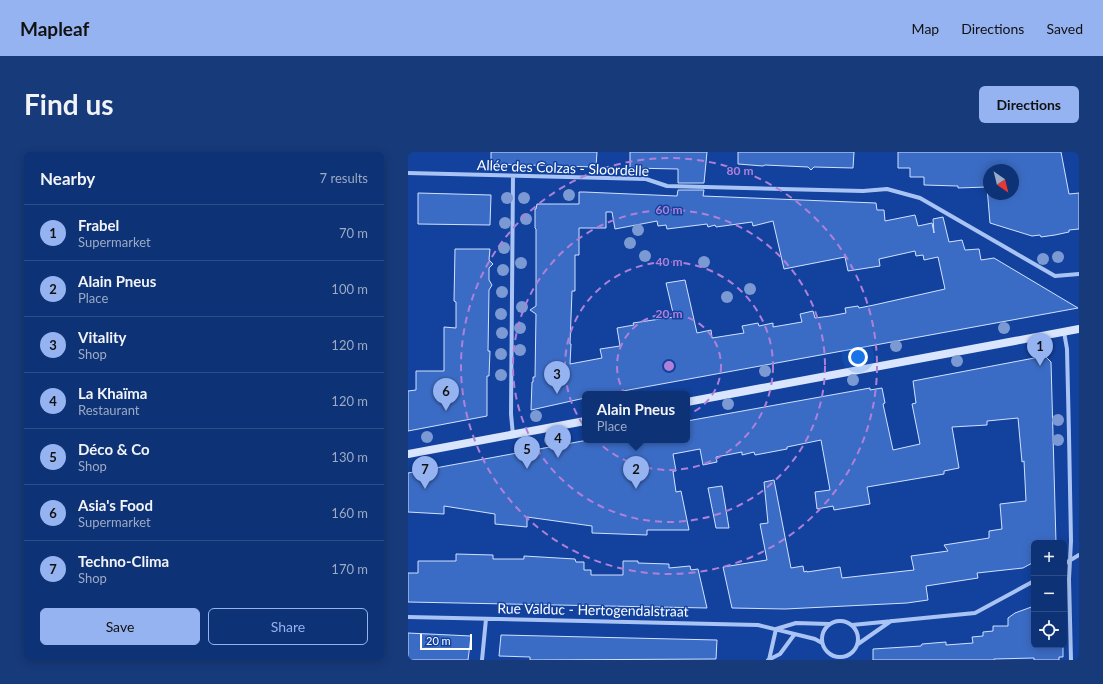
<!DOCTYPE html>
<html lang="en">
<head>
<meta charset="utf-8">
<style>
  body { margin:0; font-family:Lato,sans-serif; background:#173a7b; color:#f1f3f6 }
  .controls { position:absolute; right:12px; bottom:12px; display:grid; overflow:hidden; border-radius:6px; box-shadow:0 2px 10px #0003 }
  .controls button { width:36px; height:36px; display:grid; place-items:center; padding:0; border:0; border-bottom:1px solid #2e4d88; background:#0e3276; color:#f1f3f6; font:20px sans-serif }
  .compass { position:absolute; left:575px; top:12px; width:36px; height:36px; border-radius:50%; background:#0e3276; box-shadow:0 2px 10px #0003; rotate:145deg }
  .scale { position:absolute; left:12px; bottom:10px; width:52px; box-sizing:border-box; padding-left:4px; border:2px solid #fff; border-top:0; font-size:11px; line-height:14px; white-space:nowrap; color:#fff; -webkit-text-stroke:3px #12429e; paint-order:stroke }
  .you { position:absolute; left:450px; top:205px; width:14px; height:14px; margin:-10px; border:3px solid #fff; border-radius:50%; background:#1a73e8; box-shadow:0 0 0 6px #1a73e833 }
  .badge { display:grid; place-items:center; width:26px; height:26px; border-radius:50%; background:#95b2f1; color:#111; font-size:13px; font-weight:700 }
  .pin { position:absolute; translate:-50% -33px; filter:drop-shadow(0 1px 2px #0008) }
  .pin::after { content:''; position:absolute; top:21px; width:14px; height:12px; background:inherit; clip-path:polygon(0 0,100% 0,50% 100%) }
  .popup { position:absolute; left:174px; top:239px; width:108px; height:52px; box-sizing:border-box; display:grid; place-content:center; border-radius:6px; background:#0e3276; filter:drop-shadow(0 1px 3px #0005); font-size:13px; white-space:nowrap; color:#9baac5 }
  .popup b { font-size:15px; color:#f1f3f6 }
  .popup::after { content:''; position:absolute; left:50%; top:100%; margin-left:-8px; border:8px solid transparent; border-top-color:#0e3276 }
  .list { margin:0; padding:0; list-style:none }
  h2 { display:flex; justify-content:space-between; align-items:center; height:52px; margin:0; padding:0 16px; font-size:17px }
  h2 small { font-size:13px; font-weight:400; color:#9baac5 }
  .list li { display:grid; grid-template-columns:26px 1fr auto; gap:12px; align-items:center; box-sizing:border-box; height:56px; padding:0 16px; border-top:1px solid #2e4d88 }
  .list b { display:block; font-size:15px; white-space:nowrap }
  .list p { margin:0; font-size:13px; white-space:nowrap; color:#9baac5 }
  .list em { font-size:13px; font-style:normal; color:#9baac5 }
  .actions { display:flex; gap:8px; padding:12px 16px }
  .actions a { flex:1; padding:9px 0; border:1px solid #95b2f1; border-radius:6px; text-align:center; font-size:14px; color:#95b2f1 }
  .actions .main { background:#95b2f1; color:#111 }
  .icon { flex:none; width:22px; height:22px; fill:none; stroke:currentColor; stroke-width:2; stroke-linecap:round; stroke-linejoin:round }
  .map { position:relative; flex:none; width:671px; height:508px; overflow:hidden; border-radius:6px }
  header { display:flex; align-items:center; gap:24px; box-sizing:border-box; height:56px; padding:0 20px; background:#95b2f1; color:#111 }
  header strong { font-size:19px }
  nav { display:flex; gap:22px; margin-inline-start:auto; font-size:14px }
  .intro { display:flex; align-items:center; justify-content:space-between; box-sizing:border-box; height:96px; padding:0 24px }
  h1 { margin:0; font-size:28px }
  .button { padding:10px 18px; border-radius:6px; background:#95b2f1; color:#111; font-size:14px; font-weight:700 }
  main { display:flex; gap:24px; padding:0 24px }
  aside { flex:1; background:#0e3276; border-radius:6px; box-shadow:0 2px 10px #0003 }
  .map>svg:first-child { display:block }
  .building { fill:#3b6cc5; stroke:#d1e1fe; fill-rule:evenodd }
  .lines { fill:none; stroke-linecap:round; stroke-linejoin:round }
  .minor { stroke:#a9c4f4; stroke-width:4 }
  .secondary { stroke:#d9e5fd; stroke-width:8 }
  .tree { fill:#7b99d3 }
  .ring { fill:none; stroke:#b080d9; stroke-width:2; stroke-dasharray:7 5 }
  .labels { text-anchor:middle; stroke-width:3; stroke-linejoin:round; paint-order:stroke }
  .street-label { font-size:14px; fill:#fff; stroke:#12429e }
  .centre { fill:#b080d9; stroke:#12429e; stroke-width:2 }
  .ring-label { font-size:12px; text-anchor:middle; font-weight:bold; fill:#b080d9; stroke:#12429e; stroke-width:3; stroke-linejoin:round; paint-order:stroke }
</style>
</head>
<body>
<header>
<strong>Mapleaf</strong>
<nav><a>Map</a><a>Directions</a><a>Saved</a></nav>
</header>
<div class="intro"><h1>Find us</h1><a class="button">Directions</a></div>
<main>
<aside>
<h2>Nearby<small>7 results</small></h2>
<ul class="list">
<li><span class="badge">1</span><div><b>Frabel</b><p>Supermarket</p></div><em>70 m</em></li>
<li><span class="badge">2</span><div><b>Alain Pneus</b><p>Place</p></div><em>100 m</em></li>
<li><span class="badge">3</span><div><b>Vitality</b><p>Shop</p></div><em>120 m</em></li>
<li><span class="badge">4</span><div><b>La Khaïma</b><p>Restaurant</p></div><em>120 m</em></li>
<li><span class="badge">5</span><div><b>Déco &amp; Co</b><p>Shop</p></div><em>130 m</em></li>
<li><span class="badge">6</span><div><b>Asia's Food</b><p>Supermarket</p></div><em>160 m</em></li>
<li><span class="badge">7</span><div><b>Techno-Clima</b><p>Shop</p></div><em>170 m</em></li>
</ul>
<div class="actions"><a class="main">Save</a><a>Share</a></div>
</aside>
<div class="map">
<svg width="671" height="508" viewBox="0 0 671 508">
  <rect width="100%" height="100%" fill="#12429e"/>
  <path class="building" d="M 83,0 L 189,0 L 188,15 L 83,12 Z
    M 222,0 L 299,0 L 296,31 L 270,31 L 270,17 L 222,16 Z
    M 330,0 L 446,0 L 445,16 L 406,15 L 403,18 L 400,15 L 357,13 L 355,14 L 330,12 Z
    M 490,0 L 653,0 L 661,42 L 671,41 L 671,77 L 661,78 L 661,80 L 647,83 L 633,85 L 632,83 L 624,84 L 582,71 L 579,35 L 550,36 L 550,34 L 516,33 L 516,25 L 502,25 L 502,16 L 490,16 ZM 581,18 L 605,18 L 605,42 L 581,42 Z
    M 270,38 L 296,38 L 295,44 L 468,51 L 469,58 L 476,58 L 477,69 L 507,63 L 510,74 L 524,71 L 526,81 L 525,67 L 535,65 L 541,90 L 554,88 L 557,98 L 571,97 L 573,108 L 586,106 L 670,156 L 215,239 L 199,242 L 177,242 L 177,246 L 123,258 L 124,230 L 125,230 L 125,225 L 127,225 L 128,162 L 122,158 L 128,154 L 128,77 L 127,76 L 127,57 L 128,57 L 129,52 L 171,52 L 171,40 L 176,40 L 269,44 ZM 198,60 L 204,60 L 207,77 L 249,69 L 250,74 L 258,73 L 259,77 L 299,72 L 300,75 L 307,73 L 308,75 L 344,70 L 345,74 L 365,69 L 376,117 L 437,105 L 440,119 L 472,114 L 471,107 L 507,99 L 508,104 L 515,103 L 516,108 L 530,105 L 537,137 L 466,153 L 451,156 L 450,154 L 437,156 L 438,161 L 422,164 L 407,166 L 405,159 L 392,162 L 394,170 L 365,175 L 365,171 L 351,174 L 350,171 L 334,174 L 336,181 L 304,186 L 303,178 L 289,181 L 277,128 L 258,131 L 266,165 L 225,171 L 226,173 L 209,176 L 212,194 L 192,197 L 194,206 L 162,212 L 163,192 L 162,192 L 164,139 L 167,139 L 167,103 L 171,103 L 171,76 L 198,76 Z
    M 10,41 L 83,43 L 82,73 L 10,72 Z
    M 47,97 L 82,97 L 81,108 L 85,112 L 81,116 L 81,128 L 84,133 L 81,138 L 80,199 L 82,199 L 81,224 L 79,224 L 79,264 L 0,279 L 0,239 L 8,238 L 8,219 L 36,219 L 36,175 L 48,176 L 48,150 L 46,149 Z
    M 637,204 L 643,210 L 648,391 L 626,391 L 626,410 L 615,416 L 569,421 L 570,426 L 518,434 L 520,448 L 499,451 L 377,457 L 324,456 L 315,415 L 359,408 L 352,372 L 360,371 L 356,330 L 366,328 L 383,416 L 395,414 L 396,420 L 399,419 L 399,420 L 432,415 L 434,426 L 506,418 L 503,404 L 540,399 L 536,393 L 581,386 L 581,379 L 594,377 L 592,352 L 618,349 L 616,309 L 614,310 L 610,266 L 579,269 L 579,273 L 544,275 L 551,316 L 536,319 L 536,322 L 459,335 L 462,352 L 426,358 L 425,354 L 409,357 L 407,340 L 422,338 L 413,288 L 379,295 L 379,297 L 347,303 L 346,300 L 334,303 L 334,300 L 308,305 L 309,310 L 295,313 L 292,297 L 265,302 L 268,319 L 265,319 L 268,340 L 273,339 L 281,378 L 239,378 L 239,383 L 184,381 L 184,374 L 119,365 L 119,375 L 87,372 L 87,362 L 36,354 L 36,362 L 0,360 L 0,321 L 180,288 L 279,288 L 279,269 L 462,236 L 462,238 L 474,236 L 477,251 L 475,252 L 485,298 L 512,292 L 504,252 L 508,251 L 505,229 Z
    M 314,334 L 321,376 L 308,376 L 300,336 Z
    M 48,402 L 85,403 L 85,407 L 116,407 L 116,404 L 167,407 L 168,410 L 176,410 L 176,418 L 183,418 L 183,423 L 215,423 L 215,409 L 230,409 L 230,411 L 261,412 L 261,416 L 282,414 L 283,418 L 290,417 L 299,456 L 0,450 L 0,421 L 10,421 L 10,409 L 48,409 Z
    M 626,454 L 626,493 L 655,493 L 655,505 L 651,505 L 651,508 L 626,508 L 626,506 L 586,507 L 586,508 L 465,508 L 465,497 L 513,494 L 514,492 L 538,490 L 538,493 L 565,491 L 564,485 L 575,484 L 575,480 L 585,479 L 585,474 L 600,474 L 600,466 L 607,461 Z
    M 0,481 L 63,484 L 60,508 L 0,508 Z
    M 93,483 L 309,488 L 308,507 L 122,508 L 122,505 L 91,504 Z"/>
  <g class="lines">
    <path class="minor" d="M 0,21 L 238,27 L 259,34 L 455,39 L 479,37 L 512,46 L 647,124 L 671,122
      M 656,180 L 659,197 L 661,283 L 663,389 L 661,427 L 663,508
      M 105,283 L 103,262 L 105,24
      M 656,412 L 671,403
      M 0,465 L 350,473 L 407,487 L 414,491
      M414 487a18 18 0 1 1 36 0a18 18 0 1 1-36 0Z
      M 444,473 L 567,461 L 626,429
      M 368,477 L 388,471 L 421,472
      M 450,492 L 483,469
      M 74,508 L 78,467
      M 360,508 L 372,502 L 386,483
      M 361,508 L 368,477"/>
    <path class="secondary" d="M 279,250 L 671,177
      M 0,302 L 177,269"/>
  </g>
  <g class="tree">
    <circle cx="161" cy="43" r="6"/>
    <circle cx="99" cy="46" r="6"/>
    <circle cx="116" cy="46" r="6"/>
    <circle cx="118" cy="67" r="6"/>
    <circle cx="97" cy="71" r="6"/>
    <circle cx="230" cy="78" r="6"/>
    <circle cx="222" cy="91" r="6"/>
    <circle cx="96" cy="96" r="6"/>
    <circle cx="237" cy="104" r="6"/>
    <circle cx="650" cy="105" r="6"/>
    <circle cx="635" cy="107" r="6"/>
    <circle cx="296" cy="110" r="6"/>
    <circle cx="113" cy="111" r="6"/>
    <circle cx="95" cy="118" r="6"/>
    <circle cx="342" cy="137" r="6"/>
    <circle cx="94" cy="140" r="6"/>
    <circle cx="319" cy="145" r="6"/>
    <circle cx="114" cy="155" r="6"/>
    <circle cx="93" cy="162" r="6"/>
    <circle cx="112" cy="176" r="6"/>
    <circle cx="596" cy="176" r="6"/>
    <circle cx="94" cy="181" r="6"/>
    <circle cx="488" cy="194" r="6"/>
    <circle cx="112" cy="198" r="6"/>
    <circle cx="93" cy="202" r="6"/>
    <circle cx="549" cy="209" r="6"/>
    <circle cx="357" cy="219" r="6"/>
    <circle cx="93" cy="223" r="6"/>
    <circle cx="445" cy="228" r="6"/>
    <circle cx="320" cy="252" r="6"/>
    <circle cx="128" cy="264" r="6"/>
    <circle cx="650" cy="268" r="6"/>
    <circle cx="19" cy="285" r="6"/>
    <circle cx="142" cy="288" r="6"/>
    <circle cx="650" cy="288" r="6"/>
  </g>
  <g class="ring">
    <circle cx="261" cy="214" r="52"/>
    <circle cx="261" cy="214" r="104"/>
    <circle cx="261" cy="214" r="156"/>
    <circle cx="261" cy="214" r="208"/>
  </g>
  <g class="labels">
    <g class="street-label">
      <text transform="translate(155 16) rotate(2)" y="5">Allée des Colzas - Sloordelle</text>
      <text transform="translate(185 458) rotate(1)" y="5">Rue Valduc - Hertogendalstraat</text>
    </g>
  </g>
  <circle cx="261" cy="214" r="6" class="centre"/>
  <g class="ring-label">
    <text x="332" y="23">80 m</text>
    <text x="261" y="62">60 m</text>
    <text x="261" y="114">40 m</text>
    <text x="261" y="166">20 m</text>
  </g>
</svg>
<div class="controls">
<button>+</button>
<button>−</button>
<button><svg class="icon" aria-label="locate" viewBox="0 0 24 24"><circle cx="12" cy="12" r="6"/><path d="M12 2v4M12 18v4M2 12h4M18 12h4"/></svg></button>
</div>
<svg class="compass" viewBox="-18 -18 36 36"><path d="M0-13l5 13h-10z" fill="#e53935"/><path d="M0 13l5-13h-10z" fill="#9baac5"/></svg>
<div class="scale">20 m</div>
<div class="you"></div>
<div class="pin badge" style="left:632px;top:214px">1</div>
<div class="pin badge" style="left:228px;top:337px">2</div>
<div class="popup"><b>Alain Pneus</b>Place</div>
<div class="pin badge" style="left:149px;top:242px">3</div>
<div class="pin badge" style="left:150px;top:306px">4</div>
<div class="pin badge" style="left:119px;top:317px">5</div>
<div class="pin badge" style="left:38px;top:259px">6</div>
<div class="pin badge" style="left:17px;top:337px">7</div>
</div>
</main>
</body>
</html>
